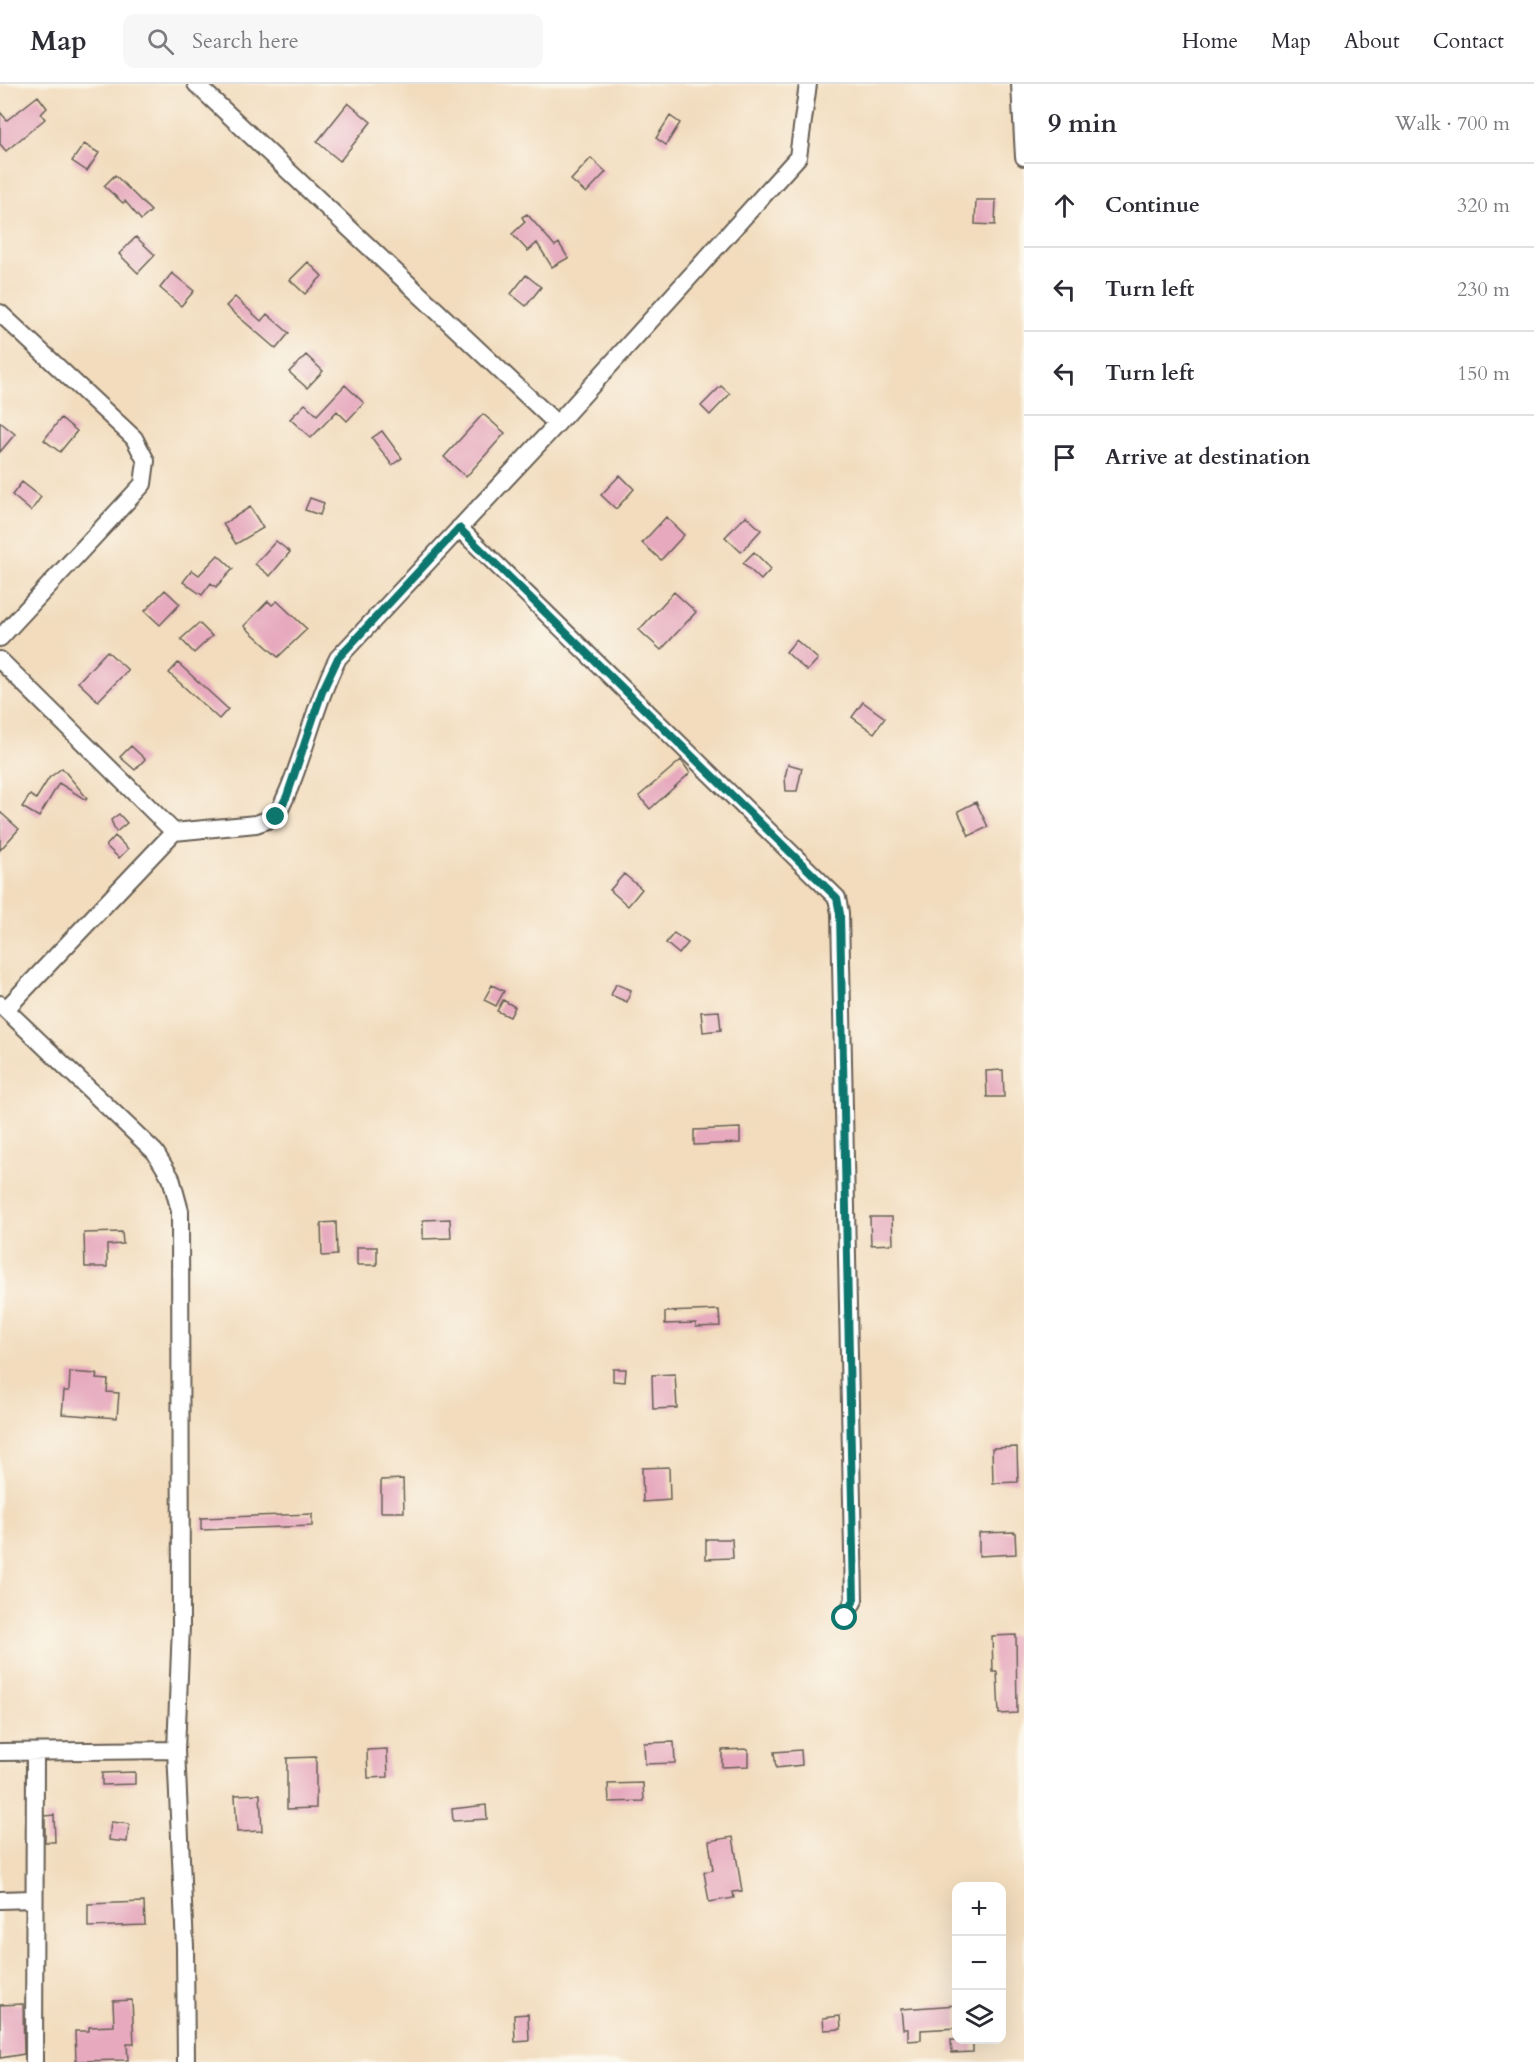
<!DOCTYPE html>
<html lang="en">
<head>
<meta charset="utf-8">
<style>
  body { margin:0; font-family:Cardo,serif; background:#f7f7f7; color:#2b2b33 }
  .controls { position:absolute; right:18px; bottom:18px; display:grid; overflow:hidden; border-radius:12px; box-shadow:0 6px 24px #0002 }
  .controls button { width:54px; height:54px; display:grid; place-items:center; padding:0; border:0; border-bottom:2px solid #e1e1e2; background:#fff; color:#2b2b33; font:30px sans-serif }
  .stop { position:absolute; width:18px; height:18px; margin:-14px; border:4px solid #0f766e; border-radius:50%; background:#fff }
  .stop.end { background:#0f766e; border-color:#fff; box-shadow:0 2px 6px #0008 }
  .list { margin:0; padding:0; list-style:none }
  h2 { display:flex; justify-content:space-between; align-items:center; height:78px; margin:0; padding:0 24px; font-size:26px }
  h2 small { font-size:20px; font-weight:400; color:#7c7c81 }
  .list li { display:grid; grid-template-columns:39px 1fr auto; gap:18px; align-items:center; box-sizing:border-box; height:84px; padding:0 24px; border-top:2px solid #e1e1e2 }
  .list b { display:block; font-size:22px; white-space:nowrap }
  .list em { font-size:20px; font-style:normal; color:#7c7c81 }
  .icon { flex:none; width:33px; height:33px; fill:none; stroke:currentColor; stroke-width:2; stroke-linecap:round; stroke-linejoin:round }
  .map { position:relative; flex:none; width:1024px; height:1978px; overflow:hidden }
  header { display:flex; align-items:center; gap:36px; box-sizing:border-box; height:84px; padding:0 30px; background:#fff; border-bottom:2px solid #e1e1e2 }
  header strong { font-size:28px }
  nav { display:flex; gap:33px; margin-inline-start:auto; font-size:21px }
  .search { width:420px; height:54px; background:#f7f7f7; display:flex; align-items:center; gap:15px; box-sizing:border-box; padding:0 21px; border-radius:12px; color:#7c7c81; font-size:22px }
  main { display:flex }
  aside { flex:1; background:#fff }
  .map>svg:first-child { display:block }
  .building { fill:#e6a9be }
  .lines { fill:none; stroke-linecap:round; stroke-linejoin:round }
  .street-casing { stroke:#675f54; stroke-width:20 }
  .street { stroke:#fff; stroke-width:16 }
  .route { stroke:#0f766e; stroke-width:8 }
</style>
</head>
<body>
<header>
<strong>Map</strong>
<div class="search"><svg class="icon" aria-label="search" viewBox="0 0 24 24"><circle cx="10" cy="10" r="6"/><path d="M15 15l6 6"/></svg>Search here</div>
<nav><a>Home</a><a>Map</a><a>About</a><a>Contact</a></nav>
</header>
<main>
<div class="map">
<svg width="1024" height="1978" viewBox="0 0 1024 1978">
  <rect width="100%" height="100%" fill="#fbf7ec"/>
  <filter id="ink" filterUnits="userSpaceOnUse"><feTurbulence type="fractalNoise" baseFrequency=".0167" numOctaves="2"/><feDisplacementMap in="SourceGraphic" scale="12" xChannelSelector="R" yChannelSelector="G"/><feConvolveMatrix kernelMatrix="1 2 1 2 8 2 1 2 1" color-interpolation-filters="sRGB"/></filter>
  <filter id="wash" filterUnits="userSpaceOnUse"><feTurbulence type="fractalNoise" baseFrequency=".008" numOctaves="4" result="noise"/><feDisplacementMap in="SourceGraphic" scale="24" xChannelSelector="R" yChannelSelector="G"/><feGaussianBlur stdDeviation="1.35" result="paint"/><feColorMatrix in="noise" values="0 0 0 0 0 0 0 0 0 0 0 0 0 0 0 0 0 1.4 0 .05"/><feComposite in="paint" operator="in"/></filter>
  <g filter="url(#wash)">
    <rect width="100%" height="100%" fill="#f2dcbd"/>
    <g id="blocks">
      <path class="building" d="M 38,12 L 47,24 L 41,30 L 45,35 L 6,67 L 0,60 L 0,28 L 7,36 Z
        M 348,19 L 371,38 L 340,77 L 317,58 Z
        M 670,32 L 680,39 L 666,61 L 656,54 Z
        M 84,60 L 99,69 L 87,87 L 72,77 Z
        M 591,74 L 606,88 L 586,109 L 571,96 Z
        M 115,91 L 151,127 L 141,136 L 125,117 L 123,119 L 104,102 Z
        M 976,116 L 996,116 L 995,141 L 975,140 Z
        M 527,130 L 555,162 L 559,159 L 568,174 L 552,183 L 537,159 L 528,167 L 512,150 L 525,138 L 522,133 Z
        M 136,153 L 155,171 L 138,189 L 119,170 Z
        M 308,178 L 322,192 L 305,210 L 290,196 Z
        M 172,189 L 194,207 L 181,222 L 160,204 Z
        M 526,191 L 541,203 L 526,222 L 511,210 Z
        M 235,213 L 261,237 L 267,230 L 289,249 L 276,265 L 226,222 Z
        M 306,271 L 323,287 L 307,304 L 289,288 Z
        M 345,301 L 364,319 L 347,337 L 337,327 L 311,354 L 290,335 L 305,320 L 317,331 Z
        M 721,302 L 730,310 L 710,331 L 701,322 Z
        M 483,330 L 505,349 L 466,393 L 444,373 Z
        M 61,334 L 77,347 L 60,368 L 44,356 Z
        M 0,338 L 15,350 L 0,368 Z
        M 382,347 L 402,374 L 392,381 L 372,354 Z
        M 620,391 L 634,405 L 616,425 L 601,411 Z
        M 22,398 L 41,413 L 31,427 L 12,411 Z
        M 310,414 L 324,419 L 320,431 L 305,426 Z
        M 250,423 L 263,444 L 236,460 L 223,440 Z
        M 746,432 L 761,446 L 741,468 L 725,453 Z
        M 666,433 L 684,451 L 661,476 L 642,459 Z
        M 276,457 L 290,468 L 270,492 L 255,480 Z
        M 754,468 L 771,485 L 761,496 L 743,479 Z
        M 218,471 L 233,485 L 216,503 L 211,499 L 202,511 L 183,498 L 192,486 L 199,491 Z
        M 165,506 L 180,520 L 160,541 L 145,527 Z
        M 674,508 L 696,528 L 661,566 L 639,546 Z
        M 268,517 L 272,521 L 277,517 L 307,545 L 278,573 L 244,542 Z
        M 199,539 L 212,552 L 194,569 L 181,555 Z
        M 796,556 L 818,575 L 807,587 L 786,568 Z
        M 107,567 L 128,586 L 98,617 L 78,598 Z
        M 178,579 L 228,625 L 219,635 L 169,589 Z
        M 863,618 L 885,634 L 874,649 L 852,633 Z
        M 131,662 L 145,675 L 135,686 L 120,673 Z
        M 681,676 L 690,689 L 650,725 L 639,712 Z
        M 788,680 L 802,684 L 797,707 L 786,707 L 785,693 Z
        M 62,684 L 87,714 L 86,716 L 59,699 L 39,733 L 22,723 L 30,711 L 36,715 L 49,694 Z
        M 976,718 L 988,743 L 969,752 L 958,727 Z
        M 0,728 L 19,745 L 0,766 Z
        M 119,730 L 127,739 L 116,748 L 111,736 Z
        M 115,752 L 128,765 L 119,774 L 106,762 Z
        M 624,790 L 642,805 L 628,822 L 610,806 Z
        M 674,849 L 688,859 L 679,870 L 666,859 Z
        M 616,900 L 631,906 L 627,918 L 611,911 Z
        M 492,901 L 504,907 L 496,922 L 484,916 Z
        M 503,916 L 515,923 L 510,933 L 497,927 Z
        M 719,927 L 721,946 L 703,948 L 701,928 Z
        M 1003,986 L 1004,1013 L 987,1013 L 986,987 Z
        M 740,1044 L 740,1059 L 694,1061 L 694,1046 Z
        M 870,1133 L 892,1133 L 893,1160 L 871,1161 Z
        M 450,1135 L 451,1154 L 423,1155 L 423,1136 Z
        M 336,1138 L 337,1171 L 322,1172 L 321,1139 Z
        M 122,1148 L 123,1160 L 107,1161 L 107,1183 L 85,1183 L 84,1149 Z
        M 357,1163 L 377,1163 L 377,1181 L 357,1181 Z
        M 719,1226 L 720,1242 L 696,1243 L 696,1239 L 665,1240 L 665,1228 Z
        M 613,1285 L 626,1285 L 625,1298 L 613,1297 Z
        M 70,1288 L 97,1290 L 96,1295 L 108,1296 L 107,1308 L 119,1309 L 117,1334 L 62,1330 L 64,1307 L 69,1307 Z
        M 675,1290 L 677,1324 L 653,1325 L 652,1291 Z
        M 1017,1363 L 1018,1398 L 993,1399 L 992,1364 Z
        M 669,1383 L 670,1416 L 643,1418 L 642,1384 Z
        M 403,1395 L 404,1428 L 381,1428 L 381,1396 Z
        M 312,1430 L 312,1442 L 201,1446 L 201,1434 Z
        M 1015,1448 L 1016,1470 L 979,1472 L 979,1449 Z
        M 706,1455 L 732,1455 L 733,1474 L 706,1475 Z
        M 1016,1551 L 1017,1629 L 999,1630 L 997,1588 L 993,1588 L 992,1552 Z
        M 674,1658 L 675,1679 L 645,1680 L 644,1659 Z
        M 387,1665 L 388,1693 L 368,1694 L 367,1666 Z
        M 748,1665 L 748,1682 L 722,1683 L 722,1666 Z
        M 801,1666 L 802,1681 L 776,1684 L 774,1668 Z
        M 316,1673 L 316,1724 L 287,1725 L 287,1674 Z
        M 135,1688 L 135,1700 L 102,1701 L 102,1689 Z
        M 643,1699 L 644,1717 L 609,1718 L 608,1700 Z
        M 260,1710 L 262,1747 L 237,1748 L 235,1711 Z
        M 486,1721 L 487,1735 L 453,1737 L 452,1725 Z
        M 54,1731 L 55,1758 L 45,1758 L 45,1732 Z
        M 111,1738 L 129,1740 L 127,1758 L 109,1756 Z
        M 733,1753 L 742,1807 L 733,1808 L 734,1814 L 709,1818 L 704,1788 L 713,1786 L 709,1757 Z
        M 144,1818 L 145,1841 L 88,1843 L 88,1820 Z
        M 132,1916 L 134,1960 L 127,1960 L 128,1976 L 76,1977 L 75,1947 L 89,1947 L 89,1943 L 114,1942 L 113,1917 Z
        M 23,1920 L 24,1970 L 0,1974 L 0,1921 Z
        M 957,1921 L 957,1944 L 921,1946 L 921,1956 L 908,1957 L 908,1945 L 903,1945 L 901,1925 Z
        M 528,1930 L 529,1957 L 515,1958 L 514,1931 Z
        M 840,1932 L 841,1945 L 824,1946 L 823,1934 Z
        M 951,1956 L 973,1956 L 973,1968 L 952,1969 Z"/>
    </g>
  </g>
  <g filter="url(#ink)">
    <use href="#blocks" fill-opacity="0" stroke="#675f54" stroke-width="1.5"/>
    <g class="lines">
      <defs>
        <path id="street" d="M 196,0 L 557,340
          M 1020,0 L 1024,73
          M 0,229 L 134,354 L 146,377 L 143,400 L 0,554
          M 459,444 L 837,814 L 840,829 L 854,1516 L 845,1534
          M 0,576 L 174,748 L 6,925
          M 174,748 L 256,740 L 276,733 C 303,682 312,625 338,574 L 557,340 L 798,73 L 808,0
          M 0,920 L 155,1068 L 171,1094 L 180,1127 L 181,1542 L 176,1666 L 185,1863 L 186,1978
          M 0,1668 L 176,1666
          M 0,1816 L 33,1815
          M 34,1978 L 35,1668"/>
      </defs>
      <use href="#street" class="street-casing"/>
      <use href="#street" class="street"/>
    </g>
  </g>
  <g class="lines" filter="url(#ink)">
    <path class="route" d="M 276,733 L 287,712 L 322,608 L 338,574 L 459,444 L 837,814 L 840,830 L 854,1516 L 845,1534"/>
  </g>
</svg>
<div class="controls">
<button>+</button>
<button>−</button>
<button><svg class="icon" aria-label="layers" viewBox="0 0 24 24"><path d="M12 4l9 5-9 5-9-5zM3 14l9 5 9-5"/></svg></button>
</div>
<div class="stop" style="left:845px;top:1534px"></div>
<div class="stop end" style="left:276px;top:733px"></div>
</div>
<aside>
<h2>9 min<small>Walk · 700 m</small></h2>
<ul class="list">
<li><svg class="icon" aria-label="ahead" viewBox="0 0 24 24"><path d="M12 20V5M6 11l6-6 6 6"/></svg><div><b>Continue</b></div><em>320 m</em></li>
<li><svg class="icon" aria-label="left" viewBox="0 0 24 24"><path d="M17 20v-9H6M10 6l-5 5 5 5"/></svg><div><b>Turn left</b></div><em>230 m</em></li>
<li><svg class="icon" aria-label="left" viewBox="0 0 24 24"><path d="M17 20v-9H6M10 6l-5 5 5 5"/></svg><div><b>Turn left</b></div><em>150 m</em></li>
<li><svg class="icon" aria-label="arrive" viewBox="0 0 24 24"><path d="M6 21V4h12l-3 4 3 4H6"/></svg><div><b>Arrive at destination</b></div></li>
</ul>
</aside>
</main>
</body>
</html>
